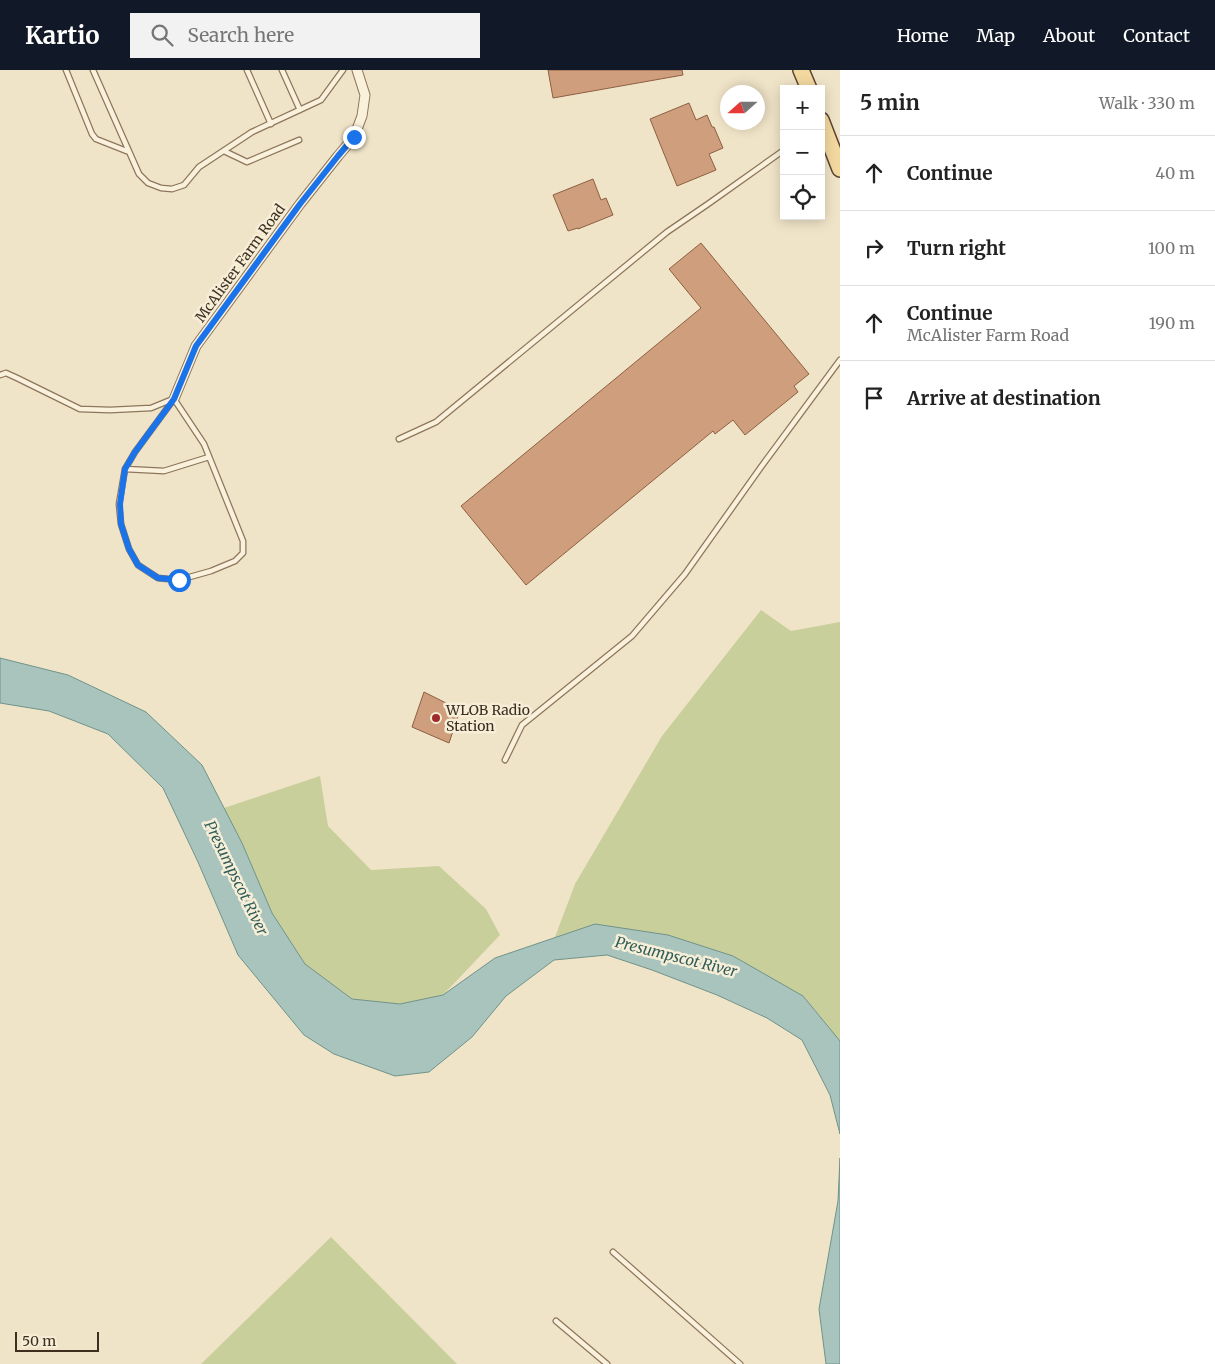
<!DOCTYPE html>
<html lang="en">
<head>
<meta charset="utf-8">
<style>
  body { margin:0; font-family:Merriweather,serif; background:#f2f2f2; color:#222 }
  .controls { position:absolute; right:15px; top:15px; display:grid; overflow:hidden; border-radius:0px; box-shadow:0 2px 12px #0003 }
  .controls button { width:45px; height:45px; display:grid; place-items:center; padding:0; border:0; border-bottom:1px solid #e0e0e0; background:#fff; color:#222; font:25px sans-serif }
  .compass { position:absolute; left:720px; top:15px; width:45px; height:45px; border-radius:50%; background:#fff; box-shadow:0 2px 12px #0003; rotate:249deg }
  .scale { position:absolute; left:15px; bottom:12px; width:84px; box-sizing:border-box; padding-left:5px; border:2px solid #3d2e20; border-top:0; font-size:14px; line-height:18px; white-space:nowrap; color:#3d2e20; -webkit-text-stroke:4px #f7eed8; paint-order:stroke }
  .stop { position:absolute; width:15px; height:15px; margin:-11px; border:4px solid #1a73e8; border-radius:50%; background:#fff }
  .stop.end { background:#1a73e8; border-color:#fff; box-shadow:0 1px 5px #0008 }
  .list { margin:0; padding:0; list-style:none }
  h2 { display:flex; justify-content:space-between; align-items:center; height:65px; margin:0; padding:0 20px; font-size:21px }
  h2 small { font-size:16px; font-weight:400; color:#767676 }
  .list li { display:grid; grid-template-columns:32px 1fr auto; gap:15px; align-items:center; box-sizing:border-box; height:75px; padding:0 20px; border-top:1px solid #e0e0e0 }
  .list b { display:block; font-size:19px; white-space:nowrap }
  .list p { margin:0; font-size:16px; white-space:nowrap; color:#767676 }
  .list em { font-size:16px; font-style:normal; color:#767676 }
  .icon { flex:none; width:28px; height:28px; fill:none; stroke:currentColor; stroke-width:2; stroke-linecap:round; stroke-linejoin:round }
  .map { position:relative; flex:none; width:840px; height:1294px; overflow:hidden }
  header { display:flex; align-items:center; gap:30px; box-sizing:border-box; height:70px; padding:0 25px; background:#111827; color:#fff }
  header strong { font-size:24px }
  nav { display:flex; gap:28px; margin-inline-start:auto; font-size:18px }
  .search { width:350px; height:45px; background:#f2f2f2; display:flex; align-items:center; gap:12px; box-sizing:border-box; padding:0 18px; border-radius:0px; color:#767676; font-size:19px }
  main { display:flex }
  aside { flex:1; background:#fff }
  .map>svg:first-child { display:block }
  .green { fill:#c9cf9b }
  .water { fill:#a9c4bc; stroke:#6f938a }
  .building { fill:#cf9f7d; stroke:#8d5f41 }
  .lines { fill:none; stroke-linecap:round; stroke-linejoin:round }
  .service-casing { stroke:#8d765c; stroke-width:7 }
  .minor-casing { stroke:#8d765c; stroke-width:11 }
  .primary-casing { stroke:#5b4430; stroke-width:18 }
  .service { stroke:#faf1dc; stroke-width:4.5 }
  .minor { stroke:#faf1dc; stroke-width:9 }
  .primary { stroke:#f3d9a0; stroke-width:15 }
  .route { stroke:#1a73e8; stroke-width:6 }
  .poi-dot { fill:#9e2a2b; stroke:#f7eed8; stroke-width:2 }
  .labels { text-anchor:middle; stroke-width:5; stroke-linejoin:round; paint-order:stroke }
  .street-label { font-size:14px; fill:#3d2e20; stroke:#f7eed8 }
  .poi-label { font-size:14px; fill:#3d2e20; stroke:#f7eed8; text-anchor:start }
  .water-label { font-size:15px; font-style:italic; fill:#2f5d5a; stroke:#f7eed8 }
</style>
</head>
<body>
<header>
<strong>Kartio</strong>
<div class="search"><svg class="icon" aria-label="search" viewBox="0 0 24 24"><circle cx="10" cy="10" r="6"/><path d="M15 15l6 6"/></svg>Search here</div>
<nav><a>Home</a><a>Map</a><a>About</a><a>Contact</a></nav>
</header>
<main>
<div class="map">
<svg width="840" height="1294" viewBox="0 0 840 1294">
  <rect width="100%" height="100%" fill="#f0e4c8"/>
  <path class="green" d="M 761,540 L 791,561 L 840,552 L 840,971 L 803,926 L 555,867 L 575,814 L 662,666 Z
    M 320,706 L 328,756 L 371,800 L 439,796 L 486,839 L 500,865 L 443,925 L 400,934 L 352,929 L 305,894 L 272,843 L 242,773 L 224,738 Z
    M 331,1167 L 457,1294 L 201,1294 Z"/>
  <path class="water" d="M 0,588 L 68,605 L 146,642 L 202,695 L 242,773 L 272,843 L 305,894 L 352,929 L 400,934 L 443,925 L 495,888 L 595,854 L 668,865 L 733,886 L 803,926 L 840,971 L 840,1064 L 830,1025 L 802,970 L 767,948 L 717,925 L 652,900 L 607,885 L 554,890 L 506,926 L 472,967 L 429,1002 L 395,1006 L 334,984 L 304,965 L 238,885 L 198,792 L 163,718 L 108,664 L 49,641 L 0,633 Z
    M 840,1088 L 840,1294 L 826,1294 L 819,1239 L 838,1131 Z"/>
  <path class="building" d="M 548,0 L 682,0 L 683,5 L 553,28 Z
    M 689,33 L 696,50 L 707,45 L 712,57 L 714,57 L 723,78 L 709,84 L 716,100 L 677,116 L 650,49 Z
    M 593,109 L 601,130 L 606,128 L 613,145 L 578,159 L 578,158 L 568,161 L 553,125 Z
    M 701,173 L 809,304 L 794,316 L 798,322 L 745,365 L 733,350 L 715,364 L 713,361 L 526,515 L 461,436 L 701,238 L 669,199 Z
    M 424,622 L 460,640 L 449,673 L 412,657 Z"/>
  <g class="lines">
    <defs>
      <path id="service" d="M 66,0 L 92,64 L 96,69 L 129,82
        M 93,0 L 139,104 L 148,113 L 161,118 L 172,119 L 184,115 L 199,97 L 252,62 L 321,30 L 343,0
        M 247,0 L 271,54
        M 282,0 L 300,40
        M 224,81 L 247,92 L 299,70
        M 0,305 L 6,303 L 17,308 L 80,339 L 110,340 L 151,338 L 173,329
        M 174,329 L 204,374 L 243,471 L 243,483 L 235,491 L 211,501 L 179,510 L 158,508 L 138,495 L 129,479 L 121,454 L 119,434 L 125,399 L 135,382 Z
        M 399,369 L 436,352 L 667,162 L 708,134 L 784,80
        M 125,399 L 164,401 L 209,387
        M 505,690 L 522,655 L 632,566 L 685,504 L 761,397 L 840,290
        M 613,1182 L 740,1294
        M 556,1251 L 607,1294"/>
      <path id="minor" d="M 174,329 L 196,276 L 300,134 L 338,86 L 354,67 L 362,46 L 365,25 L 357,0"/>
      <path id="primary" d="M 801,0 L 809,19
        M 821,50 L 840,99"/>
    </defs>
    <use href="#service" class="service-casing"/>
    <use href="#minor" class="minor-casing"/>
    <use href="#primary" class="primary-casing"/>
    <use href="#service" class="service"/>
    <use href="#minor" class="minor"/>
    <use href="#primary" class="primary"/>
  </g>
  <g class="lines">
    <path class="route" d="M 179,510 L 158,508 L 138,495 L 129,479 L 121,454 L 120,434 L 125,399 L 135,382 L 174,329 L 196,276 L 300,134 L 338,86 L 354,67"/>
  </g>
  <circle class="poi-dot" cx="436" cy="648" r="5"/>
  <g class="labels">
    <g class="street-label">
      <text transform="translate(240 193) rotate(-54)" y="5">McAlister Farm Road</text>
    </g>
    <g class="poi-label">
      <text x="446" y="645">WLOB Radio<tspan x="446" dy="16">Station</tspan></text>
    </g>
    <g class="water-label">
      <text transform="translate(236 808) rotate(64)" y="5">Presumpscot River</text>
      <text transform="translate(676 887) rotate(14)" y="5">Presumpscot River</text>
    </g>
  </g>
</svg>
<div class="controls">
<button>+</button>
<button>−</button>
<button><svg class="icon" aria-label="locate" viewBox="0 0 24 24"><circle cx="12" cy="12" r="6"/><path d="M12 2v4M12 18v4M2 12h4M18 12h4"/></svg></button>
</div>
<svg class="compass" viewBox="-18 -18 36 36"><path d="M0-13l5 13h-10z" fill="#e53935"/><path d="M0 13l5-13h-10z" fill="#767676"/></svg>
<div class="scale">50 m</div>
<div class="stop" style="left:179px;top:510px"></div>
<div class="stop end" style="left:354px;top:67px"></div>
</div>
<aside>
<h2>5 min<small>Walk · 330 m</small></h2>
<ul class="list">
<li><svg class="icon" aria-label="ahead" viewBox="0 0 24 24"><path d="M12 20V5M6 11l6-6 6 6"/></svg><div><b>Continue</b></div><em>40 m</em></li>
<li><svg class="icon" aria-label="right" viewBox="0 0 24 24"><path d="M7 20v-9h11M14 6l5 5-5 5"/></svg><div><b>Turn right</b></div><em>100 m</em></li>
<li><svg class="icon" aria-label="ahead" viewBox="0 0 24 24"><path d="M12 20V5M6 11l6-6 6 6"/></svg><div><b>Continue</b><p>McAlister Farm Road</p></div><em>190 m</em></li>
<li><svg class="icon" aria-label="arrive" viewBox="0 0 24 24"><path d="M6 21V4h12l-3 4 3 4H6"/></svg><div><b>Arrive at destination</b></div></li>
</ul>
</aside>
</main>
</body>
</html>
